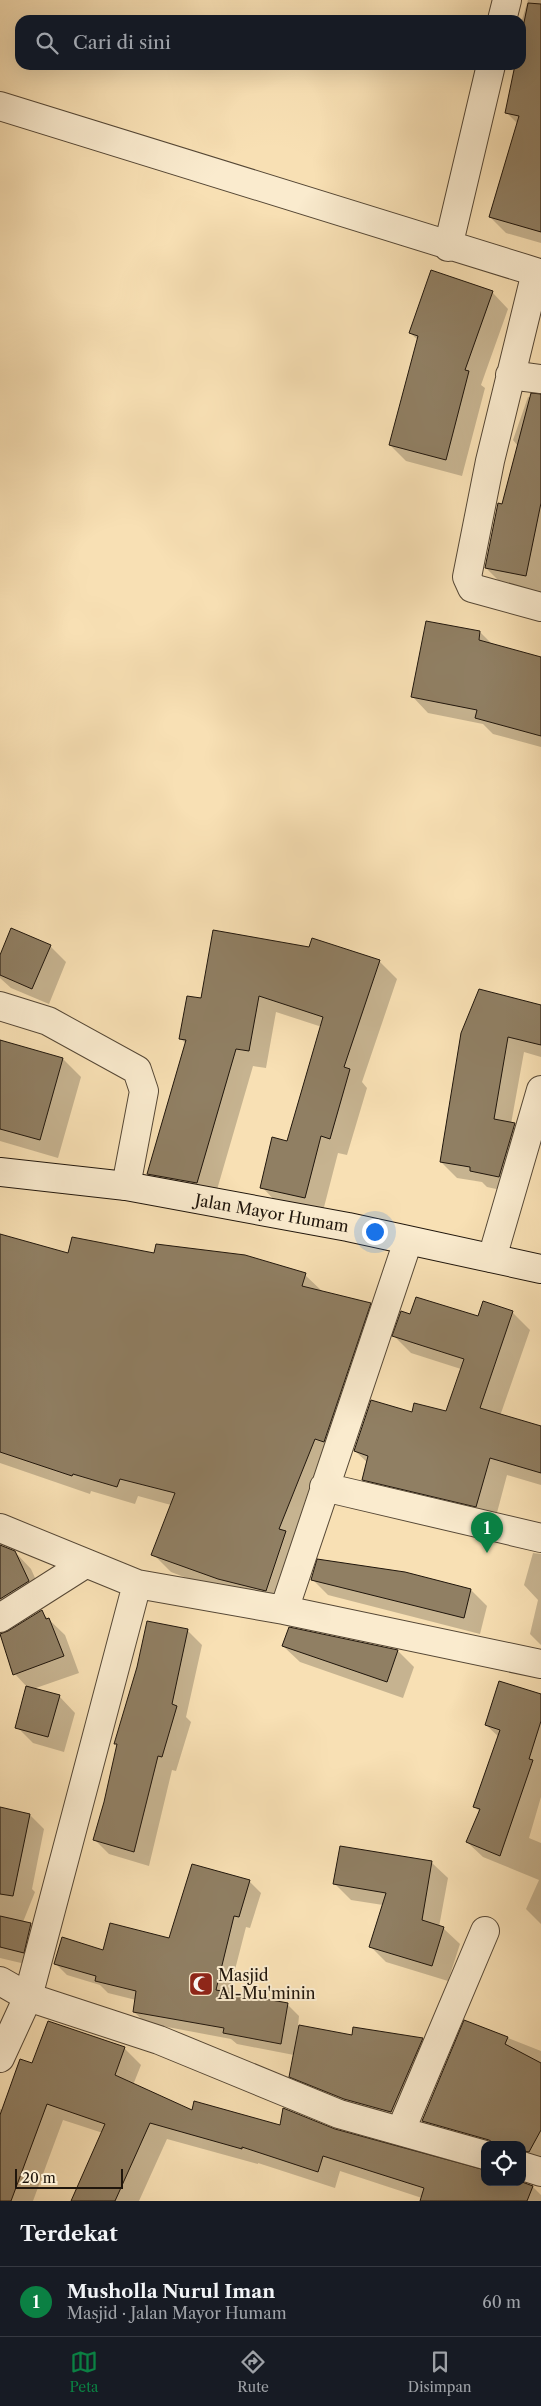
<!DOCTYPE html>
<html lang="id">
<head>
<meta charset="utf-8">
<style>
  body { margin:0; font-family:"Libre Caslon Text",serif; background:#242831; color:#f1f3f6 }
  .controls { position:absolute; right:15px; bottom:15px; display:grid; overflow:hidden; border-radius:10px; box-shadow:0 5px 20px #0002 }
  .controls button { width:45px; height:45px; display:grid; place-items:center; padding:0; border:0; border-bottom:1px solid #363941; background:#171b24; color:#f1f3f6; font:25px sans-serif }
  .scale { position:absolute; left:15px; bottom:12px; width:108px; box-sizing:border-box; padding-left:5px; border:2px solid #20160c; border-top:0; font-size:14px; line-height:18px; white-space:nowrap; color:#20160c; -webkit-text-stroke:4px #faebce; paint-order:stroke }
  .you { position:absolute; left:374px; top:1231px; width:18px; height:18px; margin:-12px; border:4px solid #fff; border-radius:50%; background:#1a73e8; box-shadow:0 0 0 8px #1a73e833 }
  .badge { display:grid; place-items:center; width:32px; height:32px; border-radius:50%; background:#0b8043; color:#fff; font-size:16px; font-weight:700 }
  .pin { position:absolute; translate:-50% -41px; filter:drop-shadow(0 1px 2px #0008) }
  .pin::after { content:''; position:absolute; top:26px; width:18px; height:15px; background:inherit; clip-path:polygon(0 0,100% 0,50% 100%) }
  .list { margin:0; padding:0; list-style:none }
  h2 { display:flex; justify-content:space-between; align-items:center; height:65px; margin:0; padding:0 20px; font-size:21px }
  h2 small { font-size:16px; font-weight:400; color:#9ea1a6 }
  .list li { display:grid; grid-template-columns:32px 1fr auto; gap:15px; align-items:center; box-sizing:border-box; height:70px; padding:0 20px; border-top:1px solid #363941 }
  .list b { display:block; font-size:19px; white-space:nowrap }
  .list p { margin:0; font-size:16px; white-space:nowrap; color:#9ea1a6 }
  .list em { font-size:16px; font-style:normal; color:#9ea1a6 }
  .icon { flex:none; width:28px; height:28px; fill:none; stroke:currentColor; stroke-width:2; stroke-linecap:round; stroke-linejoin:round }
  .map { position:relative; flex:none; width:541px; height:2201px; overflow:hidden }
  .search { position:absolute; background:#171b24; box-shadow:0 5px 20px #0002; left:15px; right:15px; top:15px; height:55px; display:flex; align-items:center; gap:12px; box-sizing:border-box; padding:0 18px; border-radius:15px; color:#9ea1a6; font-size:19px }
  .sheet { height:135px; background:#171b24 }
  nav { display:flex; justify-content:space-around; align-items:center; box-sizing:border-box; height:70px; border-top:1px solid #363941; background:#171b24; font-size:14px; color:#9ea1a6 }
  nav a { display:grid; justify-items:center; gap:2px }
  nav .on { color:#0b8043 }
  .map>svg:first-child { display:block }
  .shadow { fill:#0003 }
  .building { fill:#907f63; stroke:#20160c }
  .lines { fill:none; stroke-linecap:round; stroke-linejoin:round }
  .street-casing { stroke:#564836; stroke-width:30 }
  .secondary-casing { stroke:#20160c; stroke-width:30 }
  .street { stroke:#faebce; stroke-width:28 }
  .secondary { stroke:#faebce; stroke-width:28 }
  .labels { text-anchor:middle; stroke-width:4; stroke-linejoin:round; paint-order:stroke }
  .street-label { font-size:16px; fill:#20160c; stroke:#faebce }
  .poi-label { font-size:16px; fill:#20160c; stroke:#faebce; text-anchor:start }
</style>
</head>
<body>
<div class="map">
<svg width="541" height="2201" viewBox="0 0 541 2201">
  <rect width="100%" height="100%" fill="#f8e0b4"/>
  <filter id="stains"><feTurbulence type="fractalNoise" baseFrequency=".004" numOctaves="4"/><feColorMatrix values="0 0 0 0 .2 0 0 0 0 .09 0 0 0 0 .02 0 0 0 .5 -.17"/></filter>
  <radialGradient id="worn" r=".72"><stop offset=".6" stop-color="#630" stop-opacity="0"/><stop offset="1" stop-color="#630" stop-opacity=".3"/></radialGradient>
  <path class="shadow" d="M 528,0 L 541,0 L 541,243 L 506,233 L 490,217 L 518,124 L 506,112 L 516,65 L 521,65 L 521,23 Z
    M 492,292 L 508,309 L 481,385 L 485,388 L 462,476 L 406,461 L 390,445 L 418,340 L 410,333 Z
    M 528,397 L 541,402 L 541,594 L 503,585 L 486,568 L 518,446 L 513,440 Z
    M 480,632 L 492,644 L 541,658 L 541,747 L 493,734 L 483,724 L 428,713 L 412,696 Z
    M 50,946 L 66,962 L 49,1004 L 11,988 L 0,978 L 0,958 Z
    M 379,961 L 397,979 L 362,1082 L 367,1088 L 347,1155 L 338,1153 L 322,1215 L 279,1205 L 262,1187 L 288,1143 L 322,1027 L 276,1012 L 266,1068 L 253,1066 L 214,1200 L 166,1191 L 148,1174 L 186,1044 L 180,1038 L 202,1000 Z
    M 541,1006 L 541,1057 L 524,1052 L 511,1124 L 531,1140 L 515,1193 L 487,1187 L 482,1182 L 457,1178 L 441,1162 L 462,1033 Z
    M 0,1041 L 63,1059 L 81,1077 L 58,1158 L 0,1141 Z
    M 0,1236 L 69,1255 L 156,1255 L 305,1275 L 323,1292 L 370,1305 L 388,1323 L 284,1608 L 237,1597 L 171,1572 L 153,1554 L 171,1505 L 138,1496 L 135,1504 L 91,1491 L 90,1494 L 0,1463 Z
    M 512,1312 L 530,1330 L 500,1416 L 541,1428 L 541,1485 L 507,1475 L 494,1524 L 381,1497 L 364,1479 L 368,1463 L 355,1451 L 413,1413 L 446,1413 L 461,1369 L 411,1353 L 394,1336 L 411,1315 L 479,1317 Z
    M 0,1546 L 15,1552 L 31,1569 L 44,1598 L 0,1616 Z
    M 533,1553 L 541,1554 L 541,1645 L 530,1634 L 538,1600 L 524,1585 Z
    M 312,1579 L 471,1590 L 487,1606 L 480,1634 L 328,1595 Z
    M 41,1612 L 65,1635 L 79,1673 L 33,1689 L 59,1696 L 75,1713 L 64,1752 L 33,1743 L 17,1727 L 27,1687 L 15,1674 L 9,1632 Z
    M 289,1628 L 398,1651 L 414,1667 L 403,1698 L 300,1662 L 283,1646 Z
    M 187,1630 L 202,1645 L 186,1717 L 191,1722 L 176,1771 L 172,1770 L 149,1866 L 109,1854 L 94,1839 L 105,1802 L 118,1745 L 116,1743 Z
    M 541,1696 L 541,1797 L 529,1838 L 541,1843 L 541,1924 L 526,1909 L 539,1880 L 483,1857 L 467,1842 L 480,1812 L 475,1807 L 499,1737 L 486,1725 Z
    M 0,1809 L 30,1815 L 44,1829 L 32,1889 L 35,1892 L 23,1922 L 31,1924 L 45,1939 L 38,1967 L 0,1958 Z
    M 431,1862 L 448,1878 L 439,1927 L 443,1928 L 460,1944 L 448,1981 L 386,1962 L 370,1946 L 383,1905 L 351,1900 L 335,1884 Z
    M 249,1881 L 261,1893 L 250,1928 L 246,1927 L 229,1993 L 288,2005 L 299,2016 L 298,2026 L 353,2036 L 422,2040 L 438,2056 L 408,2128 L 307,2092 L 290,2076 L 294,2055 L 237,2044 L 231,2039 L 146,2023 L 134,2012 L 136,2000 L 108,1993 L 100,1985 L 67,1975 L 55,1963 L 104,1951 L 170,1939 Z
    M 465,2021 L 541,2051 L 541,2167 L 523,2178 L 523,2183 L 533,2187 L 541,2195 L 541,2201 L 422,2201 L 422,2198 L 340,2171 L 335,2188 L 258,2163 L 258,2164 L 167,2139 L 139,2201 L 72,2201 L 103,2133 L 63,2120 L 33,2201 L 0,2201 L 0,2109 L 3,2110 L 33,2064 L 124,2048 L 141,2065 L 133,2085 L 192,2111 L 281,2126 L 334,2130 L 485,2182 L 522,2182 L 522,2145 L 496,2145 L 486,2135 L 484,2136 L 492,2145 L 440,2137 L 423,2121 Z"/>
  <path class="building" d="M 528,3 L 541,4 L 541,232 L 489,217 L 519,116 L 505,113 L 515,65 L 521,65 L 521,37 Z
    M 431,270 L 493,291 L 465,370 L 469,371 L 446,460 L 389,445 L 418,336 L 409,333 Z
    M 531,393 L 541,394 L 541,503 L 526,576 L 485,568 L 498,503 L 502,504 Z
    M 426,621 L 480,631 L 479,640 L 541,657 L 541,736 L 475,718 L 477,710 L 411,697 Z
    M 11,928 L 51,945 L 32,989 L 0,975 L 0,955 Z
    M 213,930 L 309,947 L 312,938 L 380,960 L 344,1067 L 350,1069 L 330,1139 L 321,1136 L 305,1198 L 260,1188 L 272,1137 L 287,1141 L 323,1017 L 259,996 L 249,1051 L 236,1049 L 197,1183 L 147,1174 L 186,1040 L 179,1039 L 187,996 L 201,998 Z
    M 479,989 L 541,1005 L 541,1045 L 508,1037 L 494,1119 L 515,1123 L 499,1177 L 470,1171 L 470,1167 L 440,1162 L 461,1033 Z
    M 0,1040 L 63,1058 L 40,1140 L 0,1129 Z
    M 0,1234 L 68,1253 L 72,1237 L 154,1253 L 156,1244 L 245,1255 L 306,1273 L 302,1286 L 371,1303 L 324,1442 L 315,1439 L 279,1529 L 286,1531 L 266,1591 L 218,1579 L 151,1555 L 175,1493 L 120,1479 L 117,1487 L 73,1474 L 72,1476 L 0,1452 Z
    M 416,1297 L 478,1316 L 483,1301 L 513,1311 L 480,1408 L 541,1426 L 541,1473 L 490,1458 L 476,1507 L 362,1480 L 368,1456 L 354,1451 L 371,1400 L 412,1412 L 414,1403 L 446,1411 L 464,1359 L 392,1336 L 401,1311 L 410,1314 Z
    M 0,1545 L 15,1551 L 29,1581 L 0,1599 Z
    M 317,1559 L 405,1572 L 471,1589 L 464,1618 L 311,1580 Z
    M 42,1610 L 46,1619 L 49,1618 L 64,1656 L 13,1675 L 0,1634 L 8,1631 Z
    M 147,1621 L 188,1629 L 172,1704 L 177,1706 L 162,1757 L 158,1756 L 134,1852 L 93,1840 L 104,1802 L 117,1744 L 114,1744 L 137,1667 Z
    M 289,1627 L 398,1650 L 387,1682 L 282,1646 Z
    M 499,1681 L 541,1694 L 541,1721 L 529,1759 L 533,1760 L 500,1856 L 466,1842 L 480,1809 L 473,1807 L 500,1730 L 485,1725 Z
    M 26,1686 L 60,1695 L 48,1737 L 15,1728 Z
    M 0,1807 L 30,1814 L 13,1896 L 0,1894 Z
    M 340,1846 L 432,1861 L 422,1920 L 444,1927 L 432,1966 L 369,1947 L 386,1893 L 333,1884 Z
    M 192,1864 L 250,1880 L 239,1917 L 234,1916 L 216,1990 L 288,2003 L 281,2044 L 223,2033 L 224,2028 L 133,2012 L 136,1991 L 95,1981 L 96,1976 L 54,1964 L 62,1937 L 103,1950 L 110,1923 L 169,1938 Z
    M 0,1916 L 31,1923 L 24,1953 L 0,1947 Z
    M 464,2020 L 508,2037 L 505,2044 L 541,2063 L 541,2130 L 529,2152 L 522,2151 L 522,2145 L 497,2145 L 489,2140 L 422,2121 Z
    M 48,2021 L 125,2047 L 115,2075 L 192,2110 L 194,2101 L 280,2125 L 283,2108 L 335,2129 L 485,2170 L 485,2182 L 522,2182 L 533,2186 L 527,2201 L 420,2201 L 424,2188 L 323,2156 L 318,2172 L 242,2147 L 242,2149 L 150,2123 L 115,2201 L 71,2201 L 105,2124 L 47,2104 L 11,2201 L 0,2201 L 0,2115 L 20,2059 L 32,2063 Z
    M 299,2025 L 352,2035 L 353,2027 L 423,2038 L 391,2112 L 344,2099 L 289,2077 Z"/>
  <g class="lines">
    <defs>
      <path id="street" d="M 502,20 L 507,0
        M 0,106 L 536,272 L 490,461 L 467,577 L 472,588 L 541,607
        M 448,247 L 491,65
        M 510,375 L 541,379
        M 0,1006 L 48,1021 L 137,1070 L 144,1091 L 126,1186
        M 492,1258 L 541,1090
        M 324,1487 L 541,1538
        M 0,1528 L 137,1584 L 284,1610 L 541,1664
        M 284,1610 L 408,1241
        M 0,1618 L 85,1564
        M 0,1981 L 28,1997 L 159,2040 L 339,2114 L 485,2155
        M 0,2058 L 28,1997 L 137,1584
        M 401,2130 L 485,1931
        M 522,2166 L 541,2172"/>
      <path id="secondary" d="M 0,1172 L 126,1186 L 348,1227 L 541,1269"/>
    </defs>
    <use href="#street" class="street-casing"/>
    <use href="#secondary" class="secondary-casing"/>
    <use href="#street" class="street"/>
    <use href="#secondary" class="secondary"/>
  </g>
  <defs>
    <symbol id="mosque-square" viewBox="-11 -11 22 22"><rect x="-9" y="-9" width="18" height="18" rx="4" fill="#8f2418" stroke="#faebce"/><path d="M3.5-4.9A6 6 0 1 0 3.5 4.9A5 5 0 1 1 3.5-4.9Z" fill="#fff"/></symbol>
  </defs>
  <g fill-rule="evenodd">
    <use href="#mosque-square" x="187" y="1970" width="28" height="28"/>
  </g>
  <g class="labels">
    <g class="street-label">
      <text transform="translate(272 1213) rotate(10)" y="6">Jalan Mayor Humam</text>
    </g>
    <g class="poi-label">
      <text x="218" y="1981">Masjid<tspan x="218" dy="18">Al-Mu'minin</tspan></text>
    </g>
  </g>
  <rect width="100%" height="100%" filter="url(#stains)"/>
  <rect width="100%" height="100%" fill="url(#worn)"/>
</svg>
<div class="controls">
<button><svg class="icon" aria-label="locate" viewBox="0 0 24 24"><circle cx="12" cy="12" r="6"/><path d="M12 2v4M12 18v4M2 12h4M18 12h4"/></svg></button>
</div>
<div class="scale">20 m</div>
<div class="you"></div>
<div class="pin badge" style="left:487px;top:1553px">1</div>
<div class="search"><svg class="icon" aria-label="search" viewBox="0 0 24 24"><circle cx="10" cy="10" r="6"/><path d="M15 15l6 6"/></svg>Cari di sini</div>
</div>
<section class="sheet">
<h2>Terdekat<small></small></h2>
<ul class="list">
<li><span class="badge">1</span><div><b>Musholla Nurul Iman</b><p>Masjid · Jalan Mayor Humam</p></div><em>60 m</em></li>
</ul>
</section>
<nav>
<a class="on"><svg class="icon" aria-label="map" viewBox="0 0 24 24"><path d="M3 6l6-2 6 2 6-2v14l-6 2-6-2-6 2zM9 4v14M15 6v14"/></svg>Peta</a>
<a><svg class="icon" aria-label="directions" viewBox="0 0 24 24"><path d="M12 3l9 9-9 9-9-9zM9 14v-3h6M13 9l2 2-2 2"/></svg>Rute</a>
<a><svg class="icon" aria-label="saved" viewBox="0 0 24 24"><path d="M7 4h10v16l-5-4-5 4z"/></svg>Disimpan</a>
</nav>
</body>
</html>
